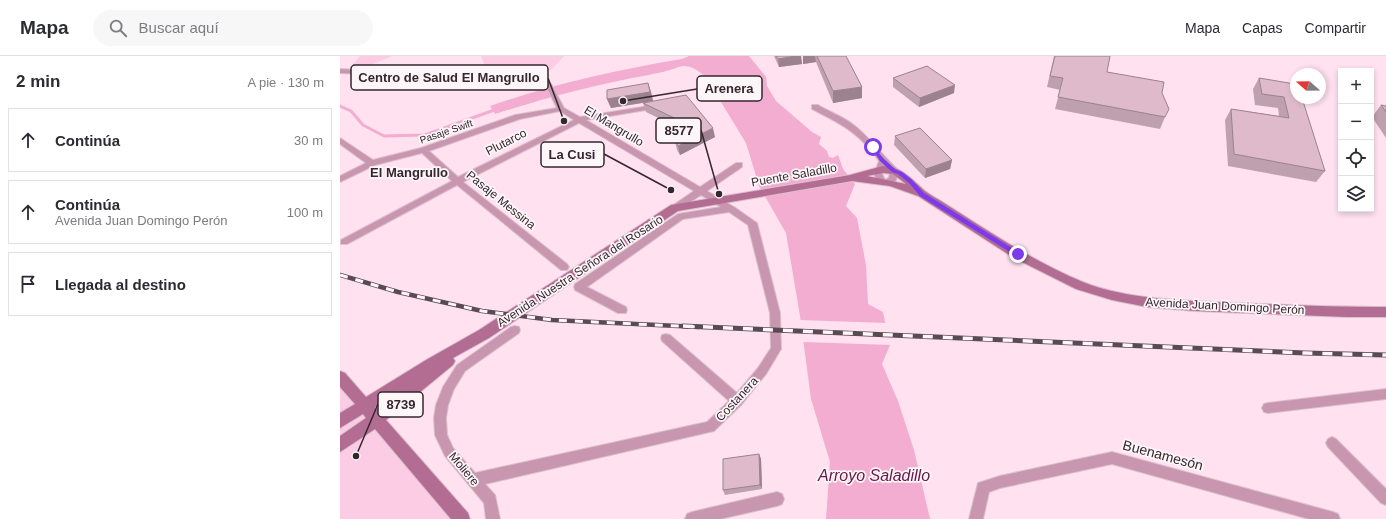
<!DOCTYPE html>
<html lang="es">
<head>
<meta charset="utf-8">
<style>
  body { margin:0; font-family:Helvetica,sans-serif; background:#f7f7f7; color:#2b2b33 }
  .controls { position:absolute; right:12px; top:12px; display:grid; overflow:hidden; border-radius:0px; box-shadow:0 2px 6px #0003 }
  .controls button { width:36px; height:36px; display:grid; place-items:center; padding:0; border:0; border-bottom:1px solid #e1e1e2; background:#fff; color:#2b2b33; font:20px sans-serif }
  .compass { position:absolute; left:950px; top:12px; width:36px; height:36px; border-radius:50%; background:#fff; box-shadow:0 2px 6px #0003; rotate:290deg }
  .stop { position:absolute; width:12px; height:12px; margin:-9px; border:3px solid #7c3aed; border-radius:50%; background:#fff }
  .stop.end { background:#7c3aed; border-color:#fff; box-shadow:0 1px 4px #0008 }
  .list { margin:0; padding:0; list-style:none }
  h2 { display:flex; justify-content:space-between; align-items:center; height:52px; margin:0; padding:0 16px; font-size:17px }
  h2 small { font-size:13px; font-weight:400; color:#7c7c81 }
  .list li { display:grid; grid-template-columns:26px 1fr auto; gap:12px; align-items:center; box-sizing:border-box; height:64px; margin:0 8px 8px; padding:0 8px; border:1px solid #e1e1e2; border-radius:0px }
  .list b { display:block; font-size:15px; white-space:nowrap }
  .list p { margin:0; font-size:13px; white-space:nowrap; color:#7c7c81 }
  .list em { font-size:13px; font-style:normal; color:#7c7c81 }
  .icon { flex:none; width:22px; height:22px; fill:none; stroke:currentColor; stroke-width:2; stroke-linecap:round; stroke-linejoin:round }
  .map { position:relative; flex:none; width:1046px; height:463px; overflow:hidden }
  header { display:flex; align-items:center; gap:24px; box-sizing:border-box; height:56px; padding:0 20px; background:#fff; border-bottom:1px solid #e1e1e2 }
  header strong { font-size:19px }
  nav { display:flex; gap:22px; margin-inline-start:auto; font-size:14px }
  .search { width:280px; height:36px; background:#f7f7f7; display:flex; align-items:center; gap:10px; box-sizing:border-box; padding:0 14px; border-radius:22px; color:#7c7c81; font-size:15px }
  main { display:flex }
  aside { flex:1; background:#fff }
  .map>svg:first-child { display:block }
  .green { fill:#fccbe4 }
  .water { fill:#f2add0 }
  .pier { fill:#ffe1f0 }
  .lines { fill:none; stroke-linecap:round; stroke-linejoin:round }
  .stream { stroke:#f2add0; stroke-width:3 }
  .street-casing { stroke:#dac0cd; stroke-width:2 }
  .secondary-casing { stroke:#dac0cd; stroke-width:2 }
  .street { fill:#c896af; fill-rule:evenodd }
  .secondary { fill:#b36c92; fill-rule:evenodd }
  .rail-far1-casing { stroke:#5a4a53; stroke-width:4.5 }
  .rail-casing { stroke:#5a4a53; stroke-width:5 }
  .rail-far1 { stroke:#fdf6f9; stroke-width:3; stroke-dasharray:8; stroke-linecap:butt }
  .rail { stroke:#fdf6f9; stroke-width:3.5; stroke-dasharray:10; stroke-linecap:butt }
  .wall { fill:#bfa0af }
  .shaded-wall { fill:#9b828e }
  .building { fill:#debacb; stroke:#9b828e }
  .route { fill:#7c3aed }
  .labels { text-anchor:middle; stroke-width:3.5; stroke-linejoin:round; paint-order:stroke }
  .far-street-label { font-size:10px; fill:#34272e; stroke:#fdf6f9 }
  .street-label { font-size:12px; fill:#34272e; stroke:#fdf6f9 }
  .neighbourhood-label { font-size:13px; font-weight:bold; fill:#34272e; stroke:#fdf6f9 }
  .near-street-label { font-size:14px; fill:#34272e; stroke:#fdf6f9 }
  .near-water-label { font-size:16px; font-style:italic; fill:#661848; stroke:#fdf6f9 }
  .leader { fill:none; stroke:#34272e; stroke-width:1.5 }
  .callout-dot { fill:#34272e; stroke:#fdf6f9; stroke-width:1.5 }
  .callout { fill:#fdf6f9; stroke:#34272e; stroke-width:1.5 }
  .callout-label { font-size:13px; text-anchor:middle; font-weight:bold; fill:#34272e }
</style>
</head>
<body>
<header>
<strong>Mapa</strong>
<div class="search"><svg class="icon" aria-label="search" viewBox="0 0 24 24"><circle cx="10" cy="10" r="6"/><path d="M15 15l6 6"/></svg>Buscar aquí</div>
<nav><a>Mapa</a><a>Capas</a><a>Compartir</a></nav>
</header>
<main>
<aside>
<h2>2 min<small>A pie · 130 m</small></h2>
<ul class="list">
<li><svg class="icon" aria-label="ahead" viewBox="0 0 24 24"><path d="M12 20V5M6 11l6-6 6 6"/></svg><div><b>Continúa</b></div><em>30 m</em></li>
<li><svg class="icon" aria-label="ahead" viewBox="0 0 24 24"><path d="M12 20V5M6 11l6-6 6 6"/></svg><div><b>Continúa</b><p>Avenida Juan Domingo Perón</p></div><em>100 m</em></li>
<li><svg class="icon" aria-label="arrive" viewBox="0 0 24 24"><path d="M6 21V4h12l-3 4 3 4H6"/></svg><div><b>Llegada al destino</b></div></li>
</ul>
</aside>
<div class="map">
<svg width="1046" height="463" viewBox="0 0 1046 463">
  <rect width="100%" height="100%" fill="#ffe1f0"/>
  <path class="green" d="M 20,0 L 52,0 C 38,6 25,13 10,12 Z
    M 141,0 L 224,0 L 211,14 L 147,15 Z
    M 0,321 L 122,463 L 0,463 Z"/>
  <path class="water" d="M 349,0 L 409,0 L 426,21 L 427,30 L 436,45 L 472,76 L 481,81 L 479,88 L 487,95 L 489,101 L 493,102 L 498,99 L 503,113 L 515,128 L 506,150 L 517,162 L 526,209 L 528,248 L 543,256 L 550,289 L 542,308 L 558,345 L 574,394 L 590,463 L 486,463 L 490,406 L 471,343 L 460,260 L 446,177 L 419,130 L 406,87 L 381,46 L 376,36 L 370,32 C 369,21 355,10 344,10 C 339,10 332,14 326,15 C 321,17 315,17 309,19 C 256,28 206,42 155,58 L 150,50 C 213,28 276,14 342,3 Z"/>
  <path class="pier" d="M 459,264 L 548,267 L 552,289 L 462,286 Z"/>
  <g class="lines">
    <path class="stream" d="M 0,50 L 11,55 L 23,69 L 44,80 L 85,79 L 157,53"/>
    <defs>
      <path id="street" d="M 0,13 L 142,20 L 178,18 L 197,20 L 211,28 L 224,52 L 240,61 L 321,48 L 321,52 L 318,52 L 246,64 L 360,131 L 396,107 L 402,107 L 402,111 L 367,135 L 394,151 L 417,167 L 440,257 L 441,293 L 426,318 L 401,349 L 374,375 L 145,428 L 155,439 L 160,463 L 146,463 L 144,447 L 105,400 L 95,379 L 94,362 L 96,349 L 103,331 L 117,309 L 171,271 L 175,270 L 179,271 L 180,274 L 179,277 L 125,315 L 114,333 L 108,349 L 106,362 L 107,379 L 113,392 L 135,417 L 367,366 L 389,345 L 322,285 L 321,282 L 322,279 L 326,278 L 330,279 L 397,337 L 418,312 L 431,292 L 430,257 L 408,169 L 389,156 L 343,163 L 247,231 L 286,251 L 287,254 L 286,257 L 278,257 L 235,234 L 234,231 L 235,228 L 338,158 L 381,151 L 361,139 L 338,154 L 332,154 L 331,152 L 332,150 L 354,135 L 239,67 L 123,126 L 227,208 L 229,211 L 227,214 L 221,214 L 117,129 L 7,188 L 1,188 L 1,184 L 112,125 L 82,97 L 35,109 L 0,126 L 0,120 L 26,107 L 0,88 L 0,82 L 33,104 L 81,92 L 175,59 L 217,52 L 206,30 L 195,24 L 178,22 L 142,24 L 0,17 ZM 220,55 L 234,64 L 118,121 L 89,95 L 180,63 Z
        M 472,49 L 478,49 C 488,55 501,60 511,67 C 529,80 541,98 557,113 L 558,115 L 556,125 L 548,129 L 544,126 L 538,126 L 534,118 L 539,105 C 520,77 501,68 472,53 ZM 545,111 L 550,116 L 549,122 L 545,124 L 542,118 Z
        M 1046,333 L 1046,343 L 928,357 L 924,356 L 922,352 L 924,348 L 928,347 Z
        M 992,381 L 996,383 L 1046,433 L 1046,449 L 1041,447 L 988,391 L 986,387 L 988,383 Z
        M 772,396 L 993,456 L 998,458 L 1000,463 L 969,463 L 772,408 L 660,432 L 649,436 L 643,463 L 629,463 L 638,427 L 660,420 Z
        M 437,436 L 442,438 L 444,443 L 442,448 L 437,450 L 380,463 L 345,463 L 347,458 L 352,456 Z"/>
      <path id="secondary" d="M 543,110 C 563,111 571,123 585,135 C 590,139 596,142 601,145 C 647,174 692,205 743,226 C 787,244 850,245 898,247 C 947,249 997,251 1046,251 L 1046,261 L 1007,261 L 855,255 L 807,251 L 772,244 L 736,233 L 674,202 L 578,140 L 550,130 L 512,125 L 338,155 L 149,282 L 113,302 L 115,305 L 113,309 L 46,364 L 128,457 L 130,463 L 111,463 L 35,373 L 0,396 L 0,380 L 26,362 L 23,358 L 0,372 L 0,357 L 15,348 L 0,331 L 0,315 L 5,317 L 26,341 L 86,304 L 139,274 L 331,149 L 510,119 ZM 543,117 L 553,118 L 566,128 L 527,120 ZM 61,334 L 37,354 L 35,351 Z"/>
    </defs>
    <use href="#street" class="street-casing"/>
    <use href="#secondary" class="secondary-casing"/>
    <use href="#street" class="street"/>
    <use href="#secondary" class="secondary"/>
    <defs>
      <path id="rail-far1" d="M 0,219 L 58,236 L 142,255 L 212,264 L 359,271"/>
      <path id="rail" d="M 343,270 L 965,297 L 1046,299"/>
    </defs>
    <use href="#rail-far1" class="rail-far1-casing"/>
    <use href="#rail" class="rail-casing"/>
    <use href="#rail-far1" class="rail-far1"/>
    <use href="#rail" class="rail"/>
  </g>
  <path class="wall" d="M 434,0 L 461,0 L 462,8 L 439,11 Z
    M 463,0 L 506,0 L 522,42 L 493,47 L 476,6 L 463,8 Z
    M 714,0 L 767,16 L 825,61 L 820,73 L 715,53 L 720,34 L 707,31 Z
    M 553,22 L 614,37 L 579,51 L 553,31 Z
    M 919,22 L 956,42 L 985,115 L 976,126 L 888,110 L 885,64 L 891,53 L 939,60 L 938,52 L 915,49 L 913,33 Z
    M 308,27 L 311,36 L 313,45 L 375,81 L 340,99 L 337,94 L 335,85 L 347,76 L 306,56 L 303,47 L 271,52 L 267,43 Z
    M 1041,49 L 1046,50 L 1046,82 L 1032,61 Z
    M 555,80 L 612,104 L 610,113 L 585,122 L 554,89 Z
    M 419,398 L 421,403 L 422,433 L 385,439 L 383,434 Z"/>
  <path class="shaded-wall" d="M 456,0 L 461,0 L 462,8 L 439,11 L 438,3 Z
    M 463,0 L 475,0 L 476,6 L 463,8 Z
    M 308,27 L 311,36 L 313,45 L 271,52 L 267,43 Z
    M 615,29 L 614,37 L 579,51 L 580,42 Z
    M 522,31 L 522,42 L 493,47 L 493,35 Z
    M 373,72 L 375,81 L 340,99 L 338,90 Z
    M 612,104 L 610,113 L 585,122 L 586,113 Z
    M 419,398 L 421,403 L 422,433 L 420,429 Z"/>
  <path class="building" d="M 436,0 L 456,0 L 438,3 Z
    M 477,0 L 506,0 L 522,31 L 493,35 Z
    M 715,0 L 770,0 L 767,16 L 824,26 L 822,37 L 829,53 L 825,61 L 718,41 L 723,22 L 710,20 Z
    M 587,10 L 615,29 L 580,42 L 553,22 Z
    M 919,22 L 955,28 L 956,33 L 956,42 L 962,42 L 985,115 L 894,98 L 891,53 L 949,62 L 944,41 L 922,38 Z
    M 308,27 L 310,36 L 267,43 L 267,34 Z
    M 346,39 L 373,72 L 338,90 L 335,85 L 353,71 L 303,47 Z
    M 1041,49 L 1046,50 L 1046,56 Z
    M 580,72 L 612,104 L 586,113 L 555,80 Z
    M 419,398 L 420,429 L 383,434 L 383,403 Z"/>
  <path class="route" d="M 533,90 L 544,103 L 556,114 L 562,116 L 572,124 L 584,137 L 680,197 L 680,200 L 676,200 L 580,140 L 569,127 L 558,118 L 552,116 L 540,105 L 531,91 Z"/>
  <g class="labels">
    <g class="far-street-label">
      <text transform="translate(106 75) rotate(-19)" y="4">Pasaje Swift</text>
    </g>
    <g class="street-label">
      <text transform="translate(274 70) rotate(31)" y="4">El Mangrullo</text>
      <text transform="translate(166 86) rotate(-27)" y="4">Plutarco</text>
      <text transform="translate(454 119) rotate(-10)" y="4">Puente Saladillo</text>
      <text transform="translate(161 144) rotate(39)" y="4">Pasaje Messina</text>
      <text transform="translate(240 215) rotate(-33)" y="4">Avenida Nuestra Señora del Rosario</text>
      <text transform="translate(885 250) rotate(3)" y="4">Avenida Juan Domingo Perón</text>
      <text transform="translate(397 343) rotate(-47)" y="4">Costanera</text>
      <text transform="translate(124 413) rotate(50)" y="4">Moliere</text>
    </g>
    <g class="neighbourhood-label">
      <text x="69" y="121">El Mangrullo</text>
    </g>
    <g class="near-street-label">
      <text transform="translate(823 399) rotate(15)" y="5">Buenamesón</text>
    </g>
    <g class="near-water-label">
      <text x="534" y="425">Arroyo Saladillo</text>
    </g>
  </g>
  <path class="leader" d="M224 65L208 22M283 45L357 33M379 138L361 74M331 134L264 98M16 400L38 348"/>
  <g class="callout-dot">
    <circle cx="224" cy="65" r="4"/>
    <circle cx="283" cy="45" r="4"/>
    <circle cx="379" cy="138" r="4"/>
    <circle cx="331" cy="134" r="4"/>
    <circle cx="16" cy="400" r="4"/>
  </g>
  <g class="callout">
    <rect x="11" y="9" width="197" height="25" rx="4"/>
    <rect x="357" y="20" width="65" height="25" rx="4"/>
    <rect x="316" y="62" width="45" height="25" rx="4"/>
    <rect x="201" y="86" width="63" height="25" rx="4"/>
    <rect x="38" y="336" width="45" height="25" rx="4"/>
  </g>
  <g class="callout-label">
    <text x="109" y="26">Centro de Salud El Mangrullo</text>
    <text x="389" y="37">Arenera</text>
    <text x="339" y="79">8577</text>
    <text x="232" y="103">La Cusi</text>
    <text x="61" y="353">8739</text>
  </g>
</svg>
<div class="controls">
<button>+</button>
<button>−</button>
<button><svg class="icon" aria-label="locate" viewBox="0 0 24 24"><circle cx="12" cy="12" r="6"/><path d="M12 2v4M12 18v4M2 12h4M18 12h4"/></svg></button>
<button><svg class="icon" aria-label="layers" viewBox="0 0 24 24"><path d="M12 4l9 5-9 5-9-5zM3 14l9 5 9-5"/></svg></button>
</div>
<svg class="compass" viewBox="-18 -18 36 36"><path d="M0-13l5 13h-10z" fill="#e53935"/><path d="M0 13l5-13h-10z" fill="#7c7c81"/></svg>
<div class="stop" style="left:533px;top:91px"></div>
<div class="stop end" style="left:678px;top:198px"></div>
</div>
</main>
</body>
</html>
